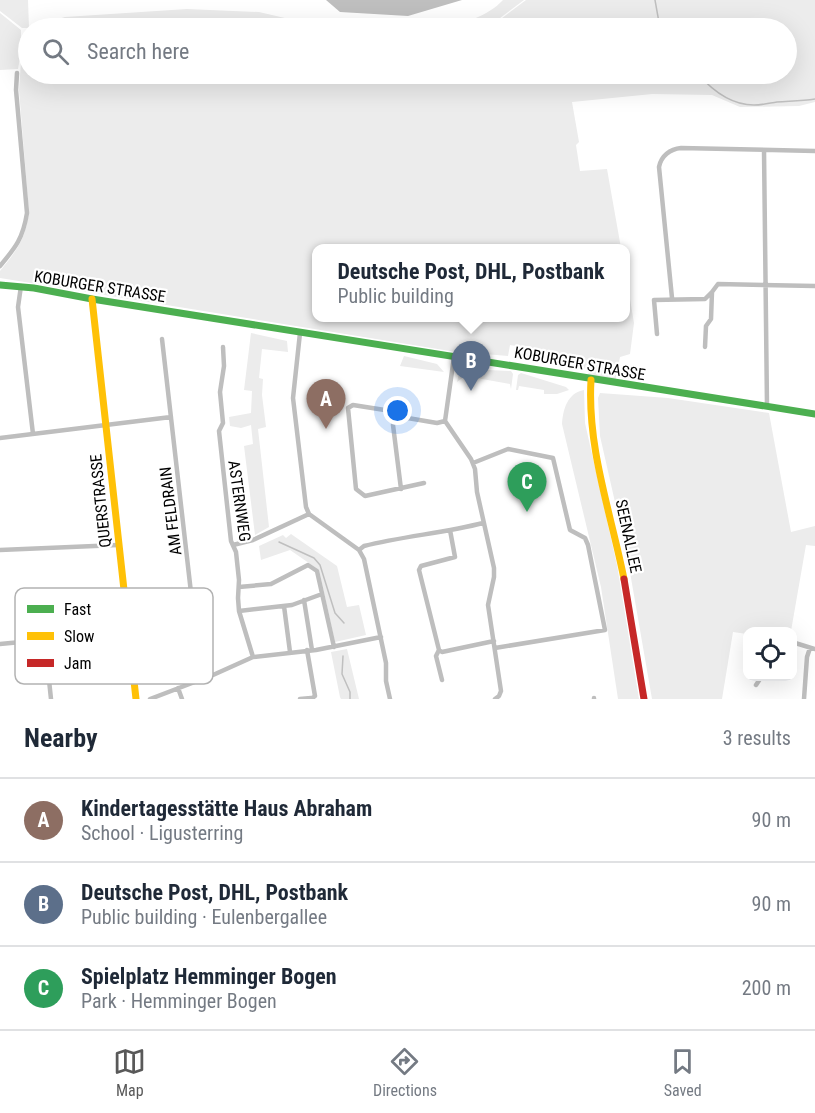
<!DOCTYPE html>
<html lang="en">
<head>
<meta charset="utf-8">
<style>
  body { margin:0; font-family:"Roboto Condensed",sans-serif; background:#f6f6f7; color:#1f2937 }
  .controls { position:absolute; right:18px; bottom:18px; display:grid; overflow:hidden; border-radius:12px; box-shadow:0 6px 24px #0002 }
  .controls button { width:54px; height:54px; display:grid; place-items:center; padding:0; border:0; border-bottom:2px solid #e0e1e3; background:#fff; color:#1f2937; font:30px sans-serif }
  .you { position:absolute; left:398px; top:411px; width:21px; height:21px; margin:-15px; border:4px solid #fff; border-radius:50%; background:#1a73e8; box-shadow:0 0 0 9px #1a73e833 }
  .badge { display:grid; place-items:center; width:39px; height:39px; border-radius:50%; background:#595959; color:#fff; font-size:20px; font-weight:700 }
  .pin { position:absolute; translate:-50% -50px; filter:drop-shadow(0 2px 3px #0008) }
  .pin::after { content:''; position:absolute; top:32px; width:21px; height:18px; background:inherit; clip-path:polygon(0 0,100% 0,50% 100%) }
  .popup { position:absolute; left:312px; top:244px; width:318px; height:78px; box-sizing:border-box; display:grid; place-content:center; border-radius:12px; background:#fff; filter:drop-shadow(0 2px 4px #0005); font-size:20px; white-space:nowrap; color:#747a83 }
  .popup b { font-size:22px; color:#1f2937 }
  .popup::after { content:''; position:absolute; left:50%; top:100%; margin-left:-12px; border:12px solid transparent; border-top-color:#fff }
  .list { margin:0; padding:0; list-style:none }
  h2 { display:flex; justify-content:space-between; align-items:center; height:78px; margin:0; padding:0 24px; font-size:26px }
  h2 small { font-size:20px; font-weight:400; color:#747a83 }
  .list li { display:grid; grid-template-columns:39px 1fr auto; gap:18px; align-items:center; box-sizing:border-box; height:84px; padding:0 24px; border-top:2px solid #e0e1e3 }
  .list b { display:block; font-size:22px; white-space:nowrap }
  .list p { margin:0; font-size:20px; white-space:nowrap; color:#747a83 }
  .list em { font-size:20px; font-style:normal; color:#747a83 }
  .icon { flex:none; width:33px; height:33px; fill:none; stroke:currentColor; stroke-width:2; stroke-linecap:round; stroke-linejoin:round }
  .map { position:relative; flex:none; width:815px; height:699px; overflow:hidden }
  .search { position:absolute; background:#fff; box-shadow:0 6px 24px #0002; left:18px; right:18px; top:18px; height:66px; display:flex; align-items:center; gap:15px; box-sizing:border-box; padding:0 21px; border-radius:33px; color:#747a83; font-size:22px }
  .sheet { height:330px; background:#fff }
  nav { display:flex; justify-content:space-around; align-items:center; box-sizing:border-box; height:84px; border-top:2px solid #e0e1e3; background:#fff; font-size:16px; color:#747a83 }
  nav a { display:grid; justify-items:center; gap:3px }
  nav .on { color:#595959 }
  .map>svg:first-child { display:block }
  .green { fill:#ececec }
  .water { fill:#bfbfbf }
  .lines { fill:none; stroke-linecap:round; stroke-linejoin:round }
  .stream { stroke:#bfbfbf; stroke-width:1.5 }
  .street { stroke:#bebebe; stroke-width:4.5 }
  .fast { stroke:#4caf50; stroke-width:7 }
  .slow { stroke:#ffc107; stroke-width:7 }
  .jam { stroke:#c62828; stroke-width:7 }
  .labels { text-anchor:middle; stroke-width:4.5; stroke-linejoin:round; paint-order:stroke }
  .street-label { font-size:16px; fill:#000; stroke:#fff }
  .key { fill:#fff; stroke:#b2b2b2; stroke-width:1.5 }
  .key-label { font-size:16px; fill:#000 }
</style>
</head>
<body>
<div class="map">
<svg width="815" height="699" viewBox="0 0 815 699">
  <rect width="100%" height="100%" fill="#fff"/>
  <path class="green" d="M 0,0 L 28,0 L 29,28 L 22,28 L 0,11 Z
    M 503,0 L 524,0 L 487,28 L 442,28 C 464,23 487,17 503,0 Z
    M 526,0 L 815,0 L 815,102 L 799,106 L 740,107 L 712,95 L 652,94 L 572,102 L 579,142 L 576,145 L 580,171 L 607,169 L 621,248 L 316,249 L 316,318 L 626,318 L 626,275 L 634,323 L 630,354 L 620,357 L 615,383 L 589,379 L 588,369 L 527,359 L 528,348 L 510,345 L 508,356 L 485,354 L 481,356 L 0,278 L 0,271 C 17,250 25,240 29,213 L 19,90 L 21,62 L 28,50 L 28,74 L 786,74 L 786,28 L 489,28 Z
    M 187,9 L 259,12 L 328,28 L 45,28 L 51,21 L 65,17 Z
    M 0,13 L 21,30 L 21,51 L 18,69 L 0,70 Z
    M 251,333 L 287,341 L 288,352 L 262,349 L 259,378 L 263,379 L 262,395 L 266,427 L 258,429 L 269,527 L 255,535 L 244,446 L 253,444 L 251,425 L 241,428 L 230,426 L 229,417 L 251,413 L 252,391 L 244,390 Z
    M 404,356 L 437,364 L 444,372 L 400,366 Z
    M 465,369 L 511,371 L 513,374 L 511,389 L 510,384 L 465,376 L 457,382 L 459,373 Z
    M 521,373 L 566,387 L 569,390 L 557,394 L 544,394 L 544,390 L 519,386 L 518,390 L 516,390 L 518,375 Z
    M 584,390 L 585,423 L 617,565 L 639,699 L 618,699 L 601,587 L 562,424 C 563,410 567,393 584,390 Z
    M 600,393 L 668,398 L 769,413 L 791,532 L 815,526 L 815,546 L 806,545 L 791,631 L 748,632 L 747,634 L 733,632 L 722,699 L 652,699 L 627,555 L 600,436 L 598,398 Z
    M 291,534 L 337,566 L 347,607 L 359,605 L 366,635 L 335,642 L 319,570 L 290,550 L 261,560 L 259,546 L 283,535 L 286,538 Z
    M 347,649 L 359,699 L 341,699 L 340,697 L 331,652 Z"/>
  <path class="water" d="M 326,0 L 462,0 L 408,16 L 340,12 Z"/>
  <g class="lines">
    <path class="stream" d="M 655,0 L 660,28
      M 698,74 C 712,90 731,105 754,105 C 762,105 770,103 777,102 C 791,101 802,101 815,99
      M 279,542 L 314,558 L 320,565 L 335,613 L 344,623
      M 343,656 L 342,674 L 350,692 L 350,699"/>
    <path class="street" d="M 764,150 L 767,406
      M 0,266 C 16,247 23,238 27,213 L 16,90 L 17,73
      M 21,286 L 18,307 L 33,434
      M 672,298 L 659,167 C 661,156 670,149 681,148 L 815,151
      M 300,333 L 293,398 L 306,507 L 309,514 L 359,550 L 364,559 L 386,663 L 386,681 L 390,699
      M 657,334 L 654,300 L 705,299 L 712,292
      M 162,339 L 201,680
      M 223,347 L 224,366 L 220,392 L 223,423 L 219,431 L 231,541 L 236,552 L 239,580 L 238,598 L 239,611 L 253,657
      M 705,347 L 706,326 L 711,319 L 712,292 L 718,284 L 815,286
      M 454,357 L 445,421 L 471,459 L 475,469 L 477,492 L 494,568 L 494,577 L 488,605 L 501,691 L 499,696 L 495,699
      M 396,416 L 393,425 L 401,489
      M 0,438 L 171,417
      M 473,463 L 508,449 L 553,458 L 570,530 L 585,538 L 588,545 L 605,630 L 495,648
      M 424,483 L 365,496 L 356,489 L 348,408 L 353,405 L 391,411 L 396,416 L 437,423 L 445,421
      M 450,530 L 455,557 L 421,566 L 419,570 L 439,650 L 442,652 L 494,641
      M 233,545 L 253,540 L 309,514
      M 0,550 L 118,545
      M 359,550 L 364,546 C 404,536 444,533 483,523
      M 239,587 L 271,584 L 308,565 L 317,571 L 334,647
      M 304,600 L 312,650
      M 284,606 L 290,652
      M 239,611 L 292,605 L 322,594
      M 792,642 L 815,649
      M 0,644 L 42,640 L 45,642 L 51,699
      M 307,650 L 315,696 L 311,699
      M 439,650 L 436,656 L 442,680
      M 756,685 L 762,676
      M 178,688 L 182,699
      M 594,698 L 594,699
      M 150,699 L 213,675 L 253,657 L 316,650 L 381,637
      M 300,699 L 311,698
      M 804,699 L 807,657 L 810,648"/>
    <path class="fast" d="M 0,285 L 34,288 L 92,299 L 815,414"/>
    <path class="slow" d="M 92,299 L 136,699
      M 591,380 C 587,448 611,513 624,579"/>
    <path class="jam" d="M 624,579 L 644,699"/>
  </g>
  <g class="labels">
    <g class="street-label">
      <text transform="translate(100 286) rotate(9)" y="6">KOBURGER STRASSE</text>
      <text transform="translate(580 363) rotate(10)" y="6">KOBURGER STRASSE</text>
      <text transform="translate(100 501) rotate(-96)" y="6">QUERSTRASSE</text>
      <text transform="translate(240 501) rotate(82)" y="6">ASTERNWEG</text>
      <text transform="translate(170 511) rotate(-97)" y="6">AM FELDRAIN</text>
      <text transform="translate(629 536) rotate(78)" y="6">SEENALLEE</text>
    </g>
  </g>
  <rect x="15" y="588" width="198" height="96" rx="9" class="key"/>
  <rect x="27" y="605" width="27" height="8" fill="#4caf50"/>
  <rect x="27" y="632" width="27" height="8" fill="#ffc107"/>
  <rect x="27" y="659" width="27" height="8" fill="#c62828"/>
  <g class="key-label">
    <text x="64" y="615">Fast</text>
    <text x="64" y="642">Slow</text>
    <text x="64" y="669">Jam</text>
  </g>
</svg>
<div class="controls">
<button><svg class="icon" aria-label="locate" viewBox="0 0 24 24"><circle cx="12" cy="12" r="6"/><path d="M12 2v4M12 18v4M2 12h4M18 12h4"/></svg></button>
</div>
<div class="you"></div>
<div class="pin badge" style="left:326px;top:429px;background:#8d6e63">A</div>
<div class="pin badge" style="left:471px;top:391px;background:#5c6f8a">B</div>
<div class="popup"><b>Deutsche Post, DHL, Postbank</b>Public building</div>
<div class="pin badge" style="left:527px;top:512px;background:#2e9e5b">C</div>
<div class="search"><svg class="icon" aria-label="search" viewBox="0 0 24 24"><circle cx="10" cy="10" r="6"/><path d="M15 15l6 6"/></svg>Search here</div>
</div>
<section class="sheet">
<h2>Nearby<small>3 results</small></h2>
<ul class="list">
<li><span class="badge" style="background:#8d6e63">A</span><div><b>Kindertagesstätte Haus Abraham</b><p>School · Ligusterring</p></div><em>90 m</em></li>
<li><span class="badge" style="background:#5c6f8a">B</span><div><b>Deutsche Post, DHL, Postbank</b><p>Public building · Eulenbergallee</p></div><em>90 m</em></li>
<li><span class="badge" style="background:#2e9e5b">C</span><div><b>Spielplatz Hemminger Bogen</b><p>Park · Hemminger Bogen</p></div><em>200 m</em></li>
</ul>
</section>
<nav>
<a class="on"><svg class="icon" aria-label="map" viewBox="0 0 24 24"><path d="M3 6l6-2 6 2 6-2v14l-6 2-6-2-6 2zM9 4v14M15 6v14"/></svg>Map</a>
<a><svg class="icon" aria-label="directions" viewBox="0 0 24 24"><path d="M12 3l9 9-9 9-9-9zM9 14v-3h6M13 9l2 2-2 2"/></svg>Directions</a>
<a><svg class="icon" aria-label="saved" viewBox="0 0 24 24"><path d="M7 4h10v16l-5-4-5 4z"/></svg>Saved</a>
</nav>
</body>
</html>
